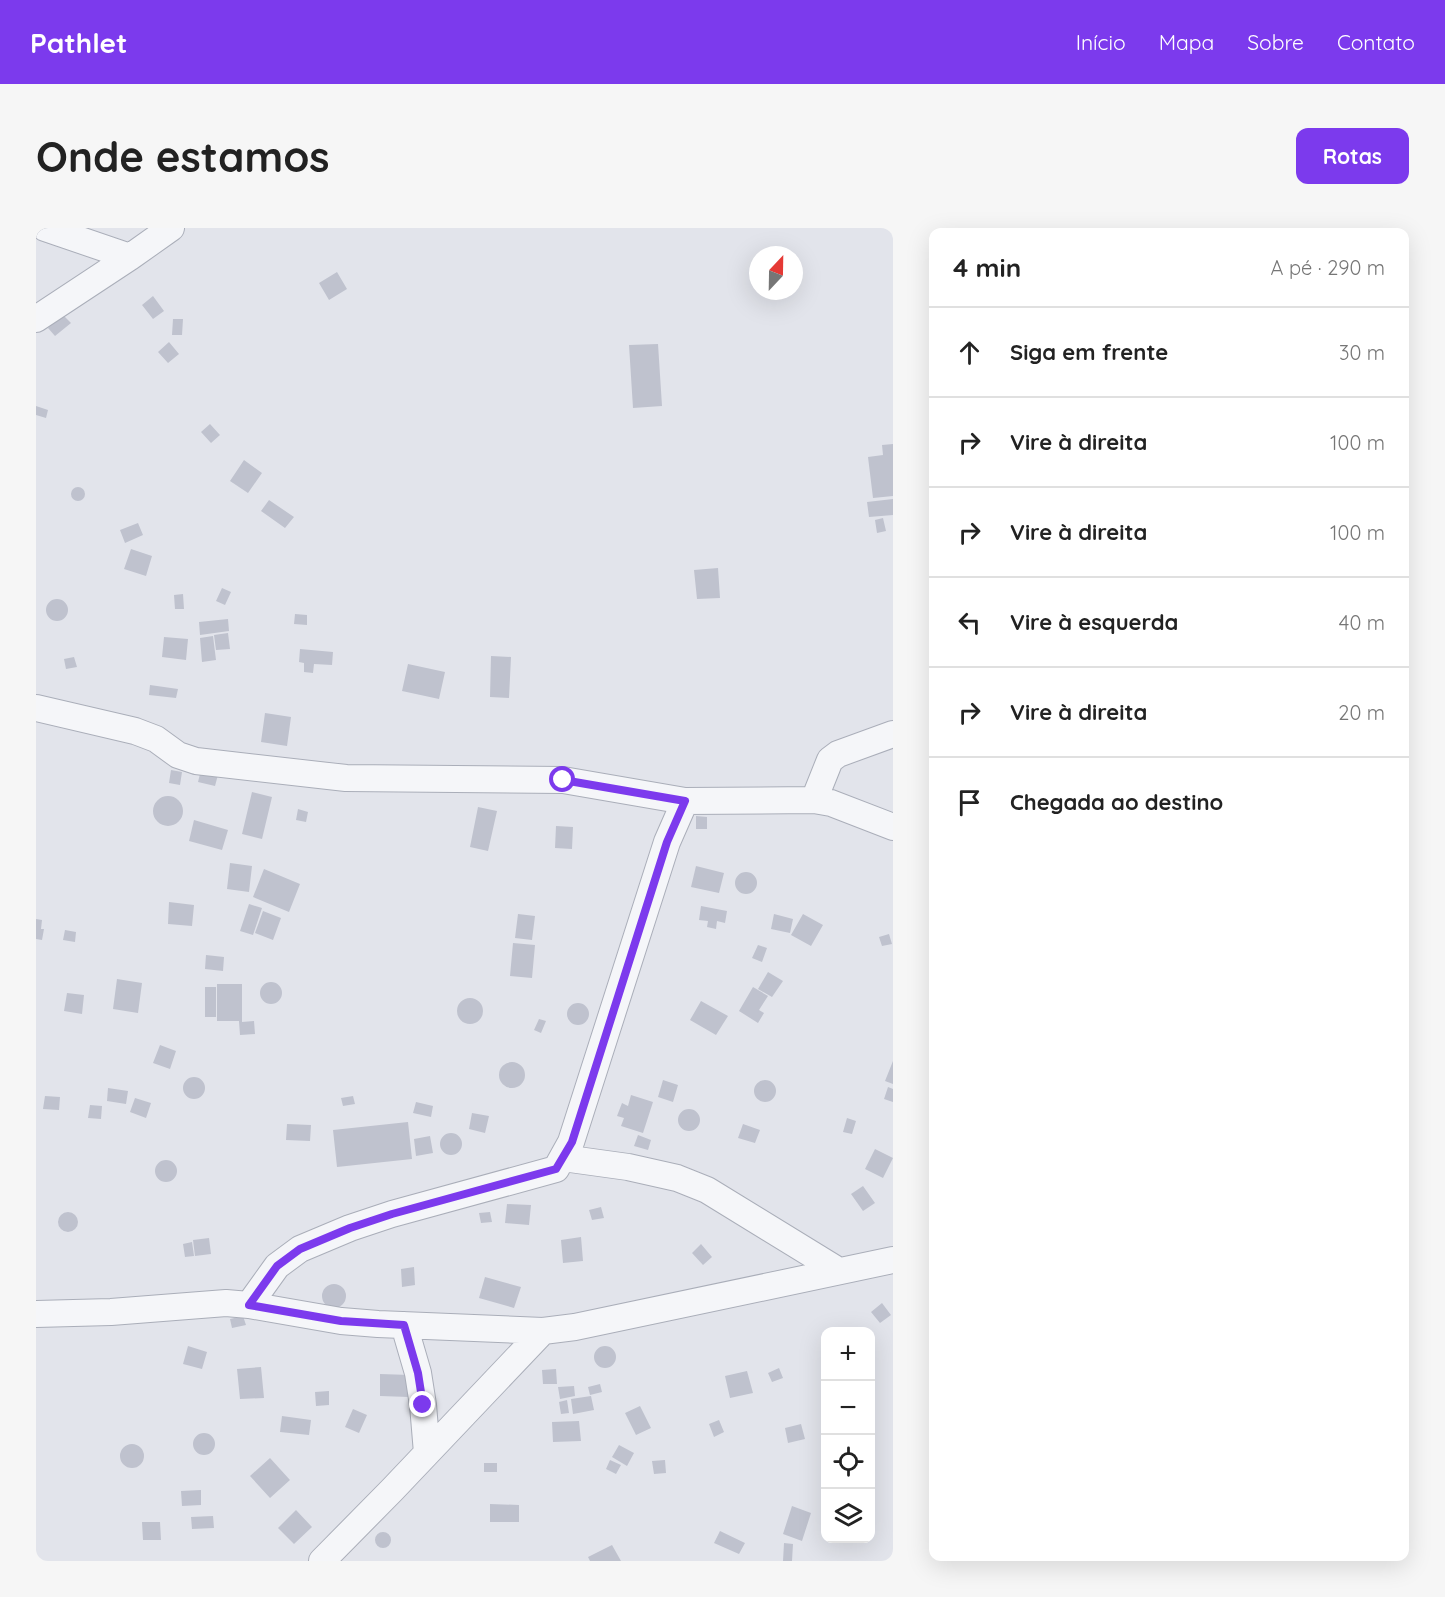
<!DOCTYPE html>
<html lang="pt">
<head>
<meta charset="utf-8">
<style>
  body { margin:0; font-family:Quicksand,sans-serif; background:#f6f6f6; color:#222 }
  .controls { position:absolute; right:18px; bottom:18px; display:grid; overflow:hidden; border-radius:12px; box-shadow:0 6px 24px #0002 }
  .controls button { width:54px; height:54px; display:grid; place-items:center; padding:0; border:0; border-bottom:2px solid #e0e0e0; background:#fff; color:#222; font:30px sans-serif }
  .compass { position:absolute; left:713px; top:18px; width:54px; height:54px; border-radius:50%; background:#fff; box-shadow:0 6px 24px #0002; rotate:22deg }
  .stop { position:absolute; width:18px; height:18px; margin:-14px; border:4px solid #7c3aed; border-radius:50%; background:#fff }
  .stop.end { background:#7c3aed; border-color:#fff; box-shadow:0 2px 6px #0008 }
  .list { margin:0; padding:0; list-style:none }
  h2 { display:flex; justify-content:space-between; align-items:center; height:78px; margin:0; padding:0 24px; font-size:26px }
  h2 small { font-size:20px; font-weight:400; color:#767676 }
  .list li { display:grid; grid-template-columns:39px 1fr auto; gap:18px; align-items:center; box-sizing:border-box; height:90px; padding:0 24px; border-top:2px solid #e0e0e0 }
  .list b { display:block; font-size:22px; white-space:nowrap }
  .list em { font-size:20px; font-style:normal; color:#767676 }
  .icon { flex:none; width:33px; height:33px; fill:none; stroke:currentColor; stroke-width:2; stroke-linecap:round; stroke-linejoin:round }
  .map { position:relative; flex:none; width:857px; height:1333px; overflow:hidden; border-radius:12px }
  header { display:flex; align-items:center; gap:36px; box-sizing:border-box; height:84px; padding:0 30px; background:#7c3aed; color:#fff }
  header strong { font-size:28px }
  nav { display:flex; gap:33px; margin-inline-start:auto; font-size:21px }
  .intro { display:flex; align-items:center; justify-content:space-between; box-sizing:border-box; height:144px; padding:0 36px }
  h1 { margin:0; font-size:42px }
  .button { padding:15px 27px; border-radius:12px; background:#7c3aed; color:#fff; font-size:21px; font-weight:700 }
  main { display:flex; gap:36px; padding:0 36px }
  aside { flex:1; background:#fff; border-radius:12px; box-shadow:0 6px 24px #0002 }
  .map>svg:first-child { display:block }
  .building { fill:#bfc2ce }
  .lines { fill:none; stroke-linecap:round; stroke-linejoin:round }
  .minor-casing { stroke:#aaaeb9; stroke-width:28 }
  .minor { stroke:#f5f6f9; stroke-width:26 }
  .route { stroke:#7c3aed; stroke-width:8 }
</style>
</head>
<body>
<header>
<strong>Pathlet</strong>
<nav><a>Início</a><a>Mapa</a><a>Sobre</a><a>Contato</a></nav>
</header>
<div class="intro"><h1>Onde estamos</h1><a class="button">Rotas</a></div>
<main>
<div class="map">
<svg width="857" height="1333" viewBox="0 0 857 1333">
  <rect width="100%" height="100%" fill="#e2e4eb"/>
  <path class="building" d="M 301,44 L 311,61 L 293,72 L 283,55 Z
    M 117,68 L 128,83 L 117,91 L 106,77 Z
    M 27,87 L 35,95 L 19,108 L 12,100 Z
    M 137,91 L 147,91 L 146,107 L 136,107 Z
    M 133,114 L 143,126 L 132,135 L 122,124 Z
    M 622,116 L 626,178 L 597,180 L 593,117 Z
    M 0,178 L 12,182 L 10,190 L 0,187 Z
    M 174,196 L 184,207 L 175,215 L 165,204 Z
    M 857,216 L 857,268 L 837,270 L 832,229 L 847,227 L 846,217 Z
    M 208,232 L 226,245 L 212,265 L 194,253 Z
    M35 266a7 7 0 1 1 14 0a7 7 0 1 1-14 0Z
    M 857,271 L 857,287 L 833,289 L 831,274 Z
    M 233,272 L 258,289 L 249,300 L 225,283 Z
    M 847,290 L 850,303 L 841,305 L 839,292 Z
    M 102,295 L 107,307 L 89,315 L 84,302 Z
    M 95,321 L 116,328 L 110,348 L 88,341 Z
    M 682,340 L 684,370 L 661,371 L 658,342 Z
    M 186,360 L 195,364 L 189,377 L 180,373 Z
    M 147,366 L 148,381 L 139,381 L 138,367 Z
    M10 382a11 11 0 1 1 22 0a11 11 0 1 1-22 0Z
    M 259,386 L 271,387 L 271,397 L 258,396 Z
    M 192,391 L 193,403 L 164,407 L 163,394 Z
    M 192,405 L 194,421 L 180,422 L 178,407 Z
    M 177,408 L 180,432 L 166,434 L 164,410 Z
    M 128,409 L 152,411 L 150,432 L 126,429 Z
    M 264,421 L 297,424 L 296,437 L 278,436 L 277,445 L 268,444 L 268,435 L 263,434 Z
    M 455,428 L 475,429 L 473,470 L 454,469 Z
    M 38,429 L 41,439 L 30,441 L 28,431 Z
    M 372,436 L 409,444 L 403,471 L 366,463 Z
    M 114,457 L 142,461 L 140,470 L 113,467 Z
    M 229,485 L 255,489 L 251,518 L 225,514 Z
    M 166,538 L 183,543 L 179,558 L 162,554 Z
    M 135,542 L 146,544 L 144,557 L 133,555 Z
    M 216,564 L 236,569 L 226,611 L 206,606 Z
    M117 583a15 15 0 1 1 30 0a15 15 0 1 1-30 0Z
    M 442,579 L 461,583 L 452,623 L 434,619 Z
    M 262,581 L 272,584 L 270,594 L 260,592 Z
    M 660,588 L 671,589 L 671,601 L 660,601 Z
    M 158,592 L 192,602 L 186,622 L 153,613 Z
    M 520,598 L 537,599 L 536,621 L 519,620 Z
    M 194,635 L 216,638 L 213,664 L 191,661 Z
    M 660,638 L 688,645 L 683,665 L 655,659 Z
    M 228,641 L 264,656 L 253,684 L 217,669 Z
    M699 655a11 11 0 1 1 22 0a11 11 0 1 1-22 0Z
    M 133,674 L 158,677 L 156,698 L 132,696 Z
    M 213,676 L 226,680 L 217,707 L 204,703 Z
    M 665,678 L 691,683 L 689,695 L 681,693 L 680,701 L 671,699 L 672,693 L 663,692 Z
    M 227,683 L 245,690 L 237,712 L 219,705 Z
    M 482,686 L 499,688 L 496,712 L 479,710 Z
    M 738,686 L 757,691 L 754,705 L 735,701 Z
    M 767,686 L 787,697 L 775,718 L 755,707 Z
    M 0,691 L 6,692 L 5,701 L 8,701 L 6,712 L 0,711 Z
    M 29,702 L 40,704 L 39,714 L 27,712 Z
    M 853,706 L 856,716 L 846,718 L 843,709 Z
    M 477,715 L 499,717 L 496,750 L 474,748 Z
    M 722,717 L 731,720 L 726,734 L 716,730 Z
    M 170,727 L 188,729 L 187,743 L 169,741 Z
    M 732,744 L 747,753 L 736,769 L 722,761 Z
    M 81,751 L 106,755 L 102,785 L 77,781 Z
    M224 765a11 11 0 1 1 22 0a11 11 0 1 1-22 0Z
    M 181,756 L 206,756 L 206,794 L 218,793 L 219,806 L 204,807 L 203,793 L 181,793 Z
    M 169,759 L 180,759 L 180,789 L 169,789 Z
    M 717,759 L 732,768 L 723,782 L 728,785 L 722,795 L 703,783 Z
    M 31,765 L 48,767 L 46,786 L 28,783 Z
    M421 783a13 13 0 1 1 26 0a13 13 0 1 1-26 0Z
    M 665,773 L 692,788 L 680,807 L 654,792 Z
    M531 786a11 11 0 1 1 22 0a11 11 0 1 1-22 0Z
    M 503,791 L 510,793 L 505,805 L 498,802 Z
    M 124,817 L 140,823 L 134,841 L 117,835 Z
    M 857,833 L 857,856 L 849,853 Z
    M463 847a13 13 0 1 1 26 0a13 13 0 1 1-26 0Z
    M147 860a11 11 0 1 1 22 0a11 11 0 1 1-22 0Z
    M 627,852 L 642,857 L 637,874 L 622,869 Z
    M718 863a11 11 0 1 1 22 0a11 11 0 1 1-22 0Z
    M 852,859 L 857,861 L 857,874 L 848,871 Z
    M 72,860 L 92,863 L 90,876 L 71,873 Z
    M 595,867 L 617,874 L 607,905 L 585,898 L 588,890 L 581,888 L 586,875 L 592,878 Z
    M 9,868 L 24,869 L 23,882 L 7,881 Z
    M 317,868 L 319,876 L 307,878 L 305,870 Z
    M 99,870 L 115,875 L 110,890 L 94,884 Z
    M 380,874 L 397,878 L 395,889 L 377,885 Z
    M 54,877 L 66,878 L 65,891 L 52,890 Z
    M642 892a11 11 0 1 1 22 0a11 11 0 1 1-22 0Z
    M 436,885 L 453,888 L 449,905 L 433,901 Z
    M 811,890 L 820,893 L 816,906 L 807,904 Z
    M 372,894 L 376,931 L 301,939 L 297,902 Z
    M 251,896 L 275,897 L 274,913 L 250,912 Z
    M 707,896 L 724,902 L 719,915 L 702,910 Z
    M404 916a11 11 0 1 1 22 0a11 11 0 1 1-22 0Z
    M 602,907 L 615,912 L 612,922 L 598,918 Z
    M 394,908 L 397,925 L 380,928 L 378,911 Z
    M 839,921 L 857,930 L 847,950 L 829,941 Z
    M119 943a11 11 0 1 1 22 0a11 11 0 1 1-22 0Z
    M 827,958 L 839,975 L 827,983 L 815,966 Z
    M 471,976 L 495,977 L 493,997 L 469,995 Z
    M 565,979 L 568,990 L 556,992 L 553,982 Z
    M22 994a10 10 0 1 1 20 0a10 10 0 1 1-20 0Z
    M 454,984 L 456,994 L 445,995 L 443,985 Z
    M 545,1009 L 547,1033 L 527,1035 L 525,1012 Z
    M 173,1010 L 175,1026 L 159,1028 L 157,1012 Z
    M 156,1014 L 158,1028 L 149,1029 L 147,1016 Z
    M 665,1016 L 676,1029 L 667,1037 L 656,1025 Z
    M 378,1039 L 379,1057 L 366,1059 L 365,1041 Z
    M 449,1049 L 485,1059 L 478,1080 L 443,1070 Z
    M286 1068a12 12 0 1 1 24 0a12 12 0 1 1-24 0Z
    M 846,1075 L 855,1087 L 844,1095 L 835,1084 Z
    M 207,1088 L 210,1097 L 196,1100 L 194,1091 Z
    M 152,1118 L 171,1124 L 166,1141 L 147,1136 Z
    M558 1129a11 11 0 1 1 22 0a11 11 0 1 1-22 0Z
    M 225,1139 L 228,1170 L 204,1171 L 201,1141 Z
    M 743,1140 L 747,1150 L 736,1154 L 732,1145 Z
    M 520,1141 L 521,1156 L 507,1156 L 506,1142 Z
    M 711,1143 L 717,1165 L 694,1170 L 689,1148 Z
    M 344,1146 L 374,1147 L 373,1169 L 344,1168 Z
    M 564,1156 L 566,1164 L 554,1167 L 552,1159 Z
    M 538,1158 L 539,1168 L 524,1171 L 522,1159 Z
    M 293,1163 L 293,1177 L 280,1178 L 279,1164 Z
    M 555,1168 L 558,1182 L 537,1186 L 535,1171 Z
    M 531,1172 L 533,1185 L 525,1186 L 523,1174 Z
    M 604,1178 L 615,1200 L 600,1207 L 589,1185 Z
    M 317,1181 L 331,1187 L 323,1205 L 309,1199 Z
    M 246,1188 L 275,1192 L 273,1207 L 244,1204 Z
    M 683,1192 L 688,1204 L 678,1209 L 673,1196 Z
    M 543,1193 L 545,1213 L 517,1214 L 516,1194 Z
    M 765,1196 L 769,1211 L 752,1215 L 749,1200 Z
    M157 1216a11 11 0 1 1 22 0a11 11 0 1 1-22 0Z
    M84 1228a12 12 0 1 1 24 0a12 12 0 1 1-24 0Z
    M 583,1217 L 598,1225 L 591,1238 L 576,1229 Z
    M 234,1230 L 254,1252 L 234,1270 L 214,1248 Z
    M 574,1232 L 585,1237 L 580,1246 L 570,1241 Z
    M 629,1232 L 630,1245 L 618,1246 L 616,1233 Z
    M 448,1235 L 461,1235 L 461,1244 L 448,1244 Z
    M 165,1262 L 165,1277 L 146,1278 L 145,1263 Z
    M 454,1276 L 483,1277 L 483,1294 L 454,1294 Z
    M 756,1278 L 775,1285 L 766,1313 L 747,1306 Z
    M 260,1282 L 276,1299 L 258,1316 L 242,1300 Z
    M 177,1288 L 178,1300 L 156,1301 L 155,1289 Z
    M 106,1294 L 124,1294 L 125,1312 L 107,1312 Z
    M 684,1303 L 709,1315 L 703,1326 L 678,1315 Z
    M339 1312a8 8 0 1 1 16 0a8 8 0 1 1-16 0Z
    M 748,1315 L 757,1316 L 756,1333 L 747,1333 Z
    M 576,1317 L 585,1333 L 554,1333 L 552,1329 Z"/>
  <g class="lines">
    <defs>
      <path id="minor" d="M 9,0 L 94,29
        M 0,91 L 94,29 L 135,0
        M 0,480 L 99,503 L 120,511 L 142,527 L 160,533 L 310,550 L 527,552 L 649,573 L 778,572 L 795,575 L 857,599
        M 778,572 L 794,532 L 802,526 L 857,506
        M 527,930 L 592,939 L 641,950 L 671,962 L 803,1043
        M 213,1077 L 241,1038 L 264,1021 L 314,1000 L 356,986 L 520,941 L 535,914 L 631,614 L 649,573
        M 0,1086 L 75,1084 L 190,1075 L 213,1077 L 305,1093 L 342,1096 L 507,1103 L 539,1099 L 857,1032
        M 368,1097 L 382,1145 L 387,1177 L 391,1225
        M 286,1333 L 356,1262 L 507,1103"/>
    </defs>
    <use href="#minor" class="minor-casing"/>
    <use href="#minor" class="minor"/>
  </g>
  <g class="lines">
    <path class="route" d="M 387,1177 L 382,1145 L 368,1097 L 305,1093 L 213,1077 L 241,1038 L 264,1021 L 314,1000 L 356,986 L 520,941 L 536,914 L 631,614 L 649,573 L 527,552"/>
  </g>
</svg>
<div class="controls">
<button>+</button>
<button>−</button>
<button><svg class="icon" aria-label="locate" viewBox="0 0 24 24"><circle cx="12" cy="12" r="6"/><path d="M12 2v4M12 18v4M2 12h4M18 12h4"/></svg></button>
<button><svg class="icon" aria-label="layers" viewBox="0 0 24 24"><path d="M12 4l9 5-9 5-9-5zM3 14l9 5 9-5"/></svg></button>
</div>
<svg class="compass" viewBox="-18 -18 36 36"><path d="M0-13l5 13h-10z" fill="#e53935"/><path d="M0 13l5-13h-10z" fill="#767676"/></svg>
<div class="stop" style="left:527px;top:552px"></div>
<div class="stop end" style="left:387px;top:1177px"></div>
</div>
<aside>
<h2>4 min<small>A pé · 290 m</small></h2>
<ul class="list">
<li><svg class="icon" aria-label="ahead" viewBox="0 0 24 24"><path d="M12 20V5M6 11l6-6 6 6"/></svg><div><b>Siga em frente</b></div><em>30 m</em></li>
<li><svg class="icon" aria-label="right" viewBox="0 0 24 24"><path d="M7 20v-9h11M14 6l5 5-5 5"/></svg><div><b>Vire à direita</b></div><em>100 m</em></li>
<li><svg class="icon" aria-label="right" viewBox="0 0 24 24"><path d="M7 20v-9h11M14 6l5 5-5 5"/></svg><div><b>Vire à direita</b></div><em>100 m</em></li>
<li><svg class="icon" aria-label="left" viewBox="0 0 24 24"><path d="M17 20v-9H6M10 6l-5 5 5 5"/></svg><div><b>Vire à esquerda</b></div><em>40 m</em></li>
<li><svg class="icon" aria-label="right" viewBox="0 0 24 24"><path d="M7 20v-9h11M14 6l5 5-5 5"/></svg><div><b>Vire à direita</b></div><em>20 m</em></li>
<li><svg class="icon" aria-label="arrive" viewBox="0 0 24 24"><path d="M6 21V4h12l-3 4 3 4H6"/></svg><div><b>Chegada ao destino</b></div></li>
</ul>
</aside>
</main>
</body>
</html>
